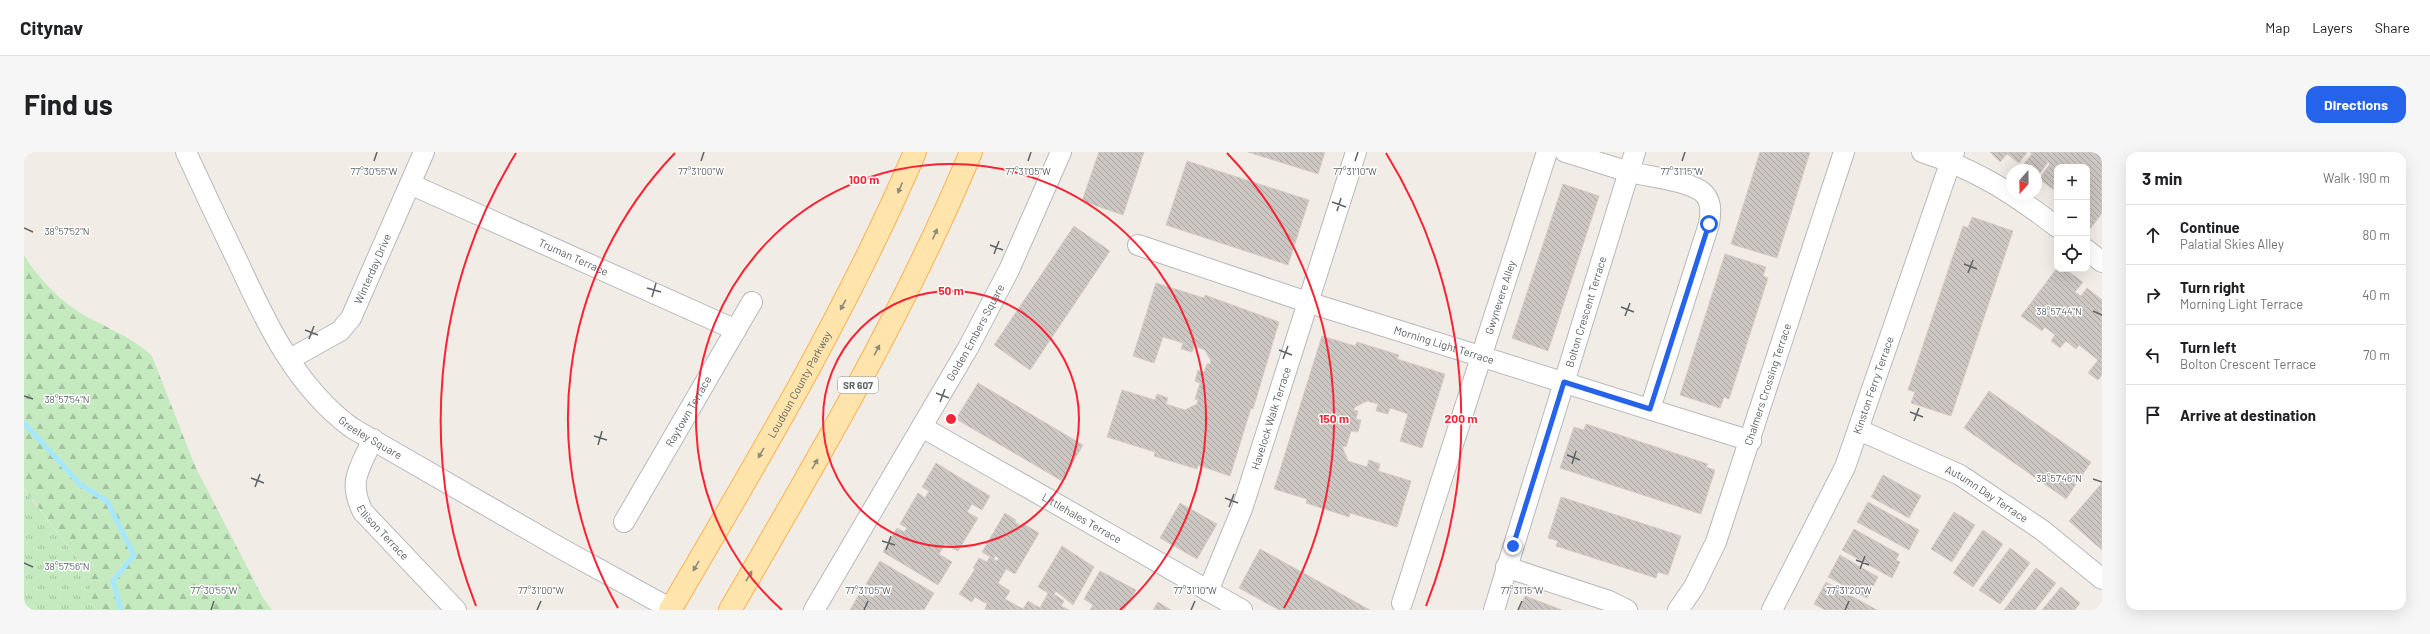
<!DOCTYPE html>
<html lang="en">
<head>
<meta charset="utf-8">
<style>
  body { margin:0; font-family:Barlow,sans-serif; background:#f6f6f6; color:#202124 }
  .controls { position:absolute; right:12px; top:12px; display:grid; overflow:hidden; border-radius:8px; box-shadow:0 4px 16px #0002 }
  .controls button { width:36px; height:36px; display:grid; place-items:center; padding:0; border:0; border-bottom:1px solid #e0e0e0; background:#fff; color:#202124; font:20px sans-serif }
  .compass { position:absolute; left:1982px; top:12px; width:36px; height:36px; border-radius:50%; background:#fff; box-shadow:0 4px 16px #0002; rotate:200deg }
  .stop { position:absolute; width:12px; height:12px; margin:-9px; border:3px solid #2563eb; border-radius:50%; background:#fff }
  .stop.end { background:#2563eb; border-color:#fff; box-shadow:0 1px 4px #0008 }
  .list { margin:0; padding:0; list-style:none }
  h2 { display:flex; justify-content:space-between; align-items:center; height:52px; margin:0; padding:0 16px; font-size:17px }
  h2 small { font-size:13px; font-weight:400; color:#757577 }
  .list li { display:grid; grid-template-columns:26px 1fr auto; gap:12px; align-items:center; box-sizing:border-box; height:60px; padding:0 16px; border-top:1px solid #e0e0e0 }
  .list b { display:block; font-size:15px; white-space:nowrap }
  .list p { margin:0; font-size:13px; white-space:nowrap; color:#757577 }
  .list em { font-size:13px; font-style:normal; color:#757577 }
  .icon { flex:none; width:22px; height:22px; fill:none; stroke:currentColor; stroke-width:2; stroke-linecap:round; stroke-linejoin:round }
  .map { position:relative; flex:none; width:2078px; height:458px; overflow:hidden; border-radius:12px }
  header { display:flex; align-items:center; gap:24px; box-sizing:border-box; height:56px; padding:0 20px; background:#fff; border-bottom:1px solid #e0e0e0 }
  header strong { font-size:19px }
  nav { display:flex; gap:22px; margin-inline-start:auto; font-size:14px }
  .intro { display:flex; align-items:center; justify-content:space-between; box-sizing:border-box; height:96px; padding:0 24px }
  h1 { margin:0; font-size:28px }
  .button { padding:10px 18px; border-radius:12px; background:#2563eb; color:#fff; font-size:14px; font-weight:700 }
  main { display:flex; gap:24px; padding:0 24px }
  aside { flex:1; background:#fff; border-radius:12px; box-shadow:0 4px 16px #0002 }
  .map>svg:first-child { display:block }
  .grass { fill:url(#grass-tufts) }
  .forest { fill:url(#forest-firs) }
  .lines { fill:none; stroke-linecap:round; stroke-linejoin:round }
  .stream { stroke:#a7e7ff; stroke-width:5 }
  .building { fill:url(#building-back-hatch); stroke:#d6cdc3 }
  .minor-casing { stroke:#b6b9bd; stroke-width:22 }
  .major-casing { stroke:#feb151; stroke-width:24 }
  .minor { stroke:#fff; stroke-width:20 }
  .major { stroke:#ffe4ac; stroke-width:22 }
  .oneway { fill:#8e8a7c }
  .route { stroke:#2563eb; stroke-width:5 }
  .ticks { fill:none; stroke:#5d6367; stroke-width:1.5 }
  .ring { fill:none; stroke:#f92335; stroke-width:2 }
  .labels { text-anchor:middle; stroke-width:3; stroke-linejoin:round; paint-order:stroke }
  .shield { fill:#fff; stroke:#8e9295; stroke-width:1 }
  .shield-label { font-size:10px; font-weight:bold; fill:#5d6367 }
  .street-label { font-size:11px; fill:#5d6367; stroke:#fff }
  .ticks-label { font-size:10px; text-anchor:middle; fill:#5d6367; stroke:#fff; stroke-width:3; stroke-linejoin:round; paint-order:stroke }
  .centre { fill:#f92335; stroke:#fff; stroke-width:2 }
  .ring-label { font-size:12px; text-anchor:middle; font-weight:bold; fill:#f92335; stroke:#fff; stroke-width:3; stroke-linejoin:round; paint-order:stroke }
</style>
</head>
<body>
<header>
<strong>Citynav</strong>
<nav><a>Map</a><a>Layers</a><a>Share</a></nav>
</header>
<div class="intro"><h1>Find us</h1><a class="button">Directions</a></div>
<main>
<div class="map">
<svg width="2078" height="458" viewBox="0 0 2078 458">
  <defs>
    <pattern id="grass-tufts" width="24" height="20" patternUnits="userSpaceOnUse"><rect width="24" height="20" fill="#c6eac0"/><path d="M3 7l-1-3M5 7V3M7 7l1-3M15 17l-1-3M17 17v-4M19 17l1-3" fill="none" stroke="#a4c1a0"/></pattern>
    <pattern id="forest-firs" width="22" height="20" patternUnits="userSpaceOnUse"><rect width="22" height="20" fill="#c6eac0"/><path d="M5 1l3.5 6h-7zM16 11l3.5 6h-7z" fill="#a4c1a0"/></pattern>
    <pattern id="building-back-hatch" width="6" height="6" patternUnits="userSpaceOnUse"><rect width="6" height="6" fill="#ccc7c2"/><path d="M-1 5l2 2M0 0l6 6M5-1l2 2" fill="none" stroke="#a9a5a1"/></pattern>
  </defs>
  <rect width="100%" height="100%" fill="#f1ece5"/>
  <path class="grass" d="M 0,337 L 64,421 L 70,458 L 0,458 Z"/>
  <path class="forest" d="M 0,103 C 9,119 30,142 45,153 C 71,173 105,181 128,204 L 171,314 L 238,444 L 248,458 L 69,458 L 64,421 L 0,336 Z"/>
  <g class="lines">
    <path class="stream" d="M 0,271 L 57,333 L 83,349 L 110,403 L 89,429 L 97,458"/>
  </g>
  <path class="building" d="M 1075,0 L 1120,0 L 1099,63 L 1058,49 Z
    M 1224,0 L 1301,0 L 1294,22 Z
    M 1736,0 L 1786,0 L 1753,106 L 1707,92 Z
    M 1966,0 L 2003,0 L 1995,11 L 1983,2 L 1976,10 Z
    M 2006,0 L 2078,0 L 2078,61 L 2066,77 L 2063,75 L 2063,15 L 2033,15 L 2033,40 L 2015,27 L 2026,12 L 2024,10 L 2013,25 L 2012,18 L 2003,18 L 1998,14 L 2008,2 Z
    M 1163,9 L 1285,48 L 1264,113 L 1142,73 Z
    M 1539,32 L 1575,44 L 1524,199 L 1488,186 Z
    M 1948,65 L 1989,79 L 1927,264 L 1887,251 L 1891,240 L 1884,238 L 1939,74 L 1944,76 Z
    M 1050,74 L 1086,99 L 1006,218 L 970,193 Z
    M 1701,102 L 1742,115 L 1739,124 L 1744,126 L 1705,247 L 1700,245 L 1696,256 L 1656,243 Z
    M 2033,116 L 2041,117 L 2059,130 L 2051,140 L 2057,144 L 2063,136 L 2078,148 L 2078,223 L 2074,228 L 2064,221 L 2074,208 L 2055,193 L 2052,197 L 2042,189 L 2036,196 L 2027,189 L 2031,183 L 2021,175 L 2018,179 L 1997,164 Z
    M 1132,131 L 1180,146 L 1181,143 L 1255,170 L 1229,257 L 1227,256 L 1206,324 L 1174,313 L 1173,317 L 1130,304 L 1131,300 L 1083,285 L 1098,238 L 1131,248 L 1133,242 L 1144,246 L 1142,252 L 1161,258 L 1173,252 L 1174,248 L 1171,247 L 1176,231 L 1171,229 L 1174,218 L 1180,220 L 1183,212 L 1186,212 L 1187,209 L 1181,198 L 1170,194 L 1168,200 L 1157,197 L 1159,191 L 1139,185 L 1130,211 L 1109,204 Z
    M 1298,184 L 1331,194 L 1333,190 L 1375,203 L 1373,207 L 1421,222 L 1398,296 L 1376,289 L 1384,262 L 1366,256 L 1364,262 L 1352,259 L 1354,252 L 1343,249 L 1331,255 L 1330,258 L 1334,259 L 1332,267 L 1337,268 L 1334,280 L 1327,279 L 1322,295 L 1318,294 L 1324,309 L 1343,315 L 1345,308 L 1356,312 L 1354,319 L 1387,329 L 1373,375 L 1326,361 L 1325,365 L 1282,351 L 1283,347 L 1250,337 Z
    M 954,231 L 1059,293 L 1038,329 L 932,267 Z
    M 1965,239 L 2067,310 L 2042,347 L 1940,276 Z
    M 1562,272 L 1684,312 L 1682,315 L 1691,318 L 1677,362 L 1536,316 L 1550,275 L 1560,278 Z
    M 912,311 L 966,344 L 958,358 L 948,352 L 943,360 L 954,366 L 934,399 L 921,392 L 915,402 L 928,410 L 914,433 L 859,400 L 873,376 L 880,380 L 883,376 L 876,372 L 894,341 L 901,346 L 905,339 L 898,335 Z
    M 1859,323 L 1897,344 L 1885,366 L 1847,345 Z
    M 2078,331 L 2078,398 L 2045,369 Z
    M 1537,345 L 1657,384 L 1644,423 L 1634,420 L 1632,426 L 1532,394 L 1534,389 L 1524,386 Z
    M 1844,350 L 1895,378 L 1885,398 L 1833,370 Z
    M 1156,351 L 1193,372 L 1173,407 L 1136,386 Z
    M 1930,360 L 1951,373 L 1928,410 L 1907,397 Z
    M 981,361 L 992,368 L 991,370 L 997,374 L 998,371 L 1015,381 L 991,422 L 982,417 L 974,431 L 986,439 L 981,447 L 999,457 L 1004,449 L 1016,456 L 1024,441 L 1014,435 L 1038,394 L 1070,415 L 1049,453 L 1032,439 L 1030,442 L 1040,449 L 1037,454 L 1045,458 L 963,458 L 961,457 L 963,452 L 951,445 L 948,450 L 935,442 L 951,417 L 949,416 L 955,406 L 963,410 L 966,405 L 973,409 L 975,406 L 971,404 L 970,407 L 958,400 Z
    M 1830,377 L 1875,402 L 1872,408 L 1876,410 L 1868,426 L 1818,398 Z
    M 1959,378 L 1979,392 L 1949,435 L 1929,421 Z
    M 1986,396 L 2006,411 L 1976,452 L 1955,438 Z
    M 1236,397 L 1346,458 L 1255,458 L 1215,436 Z
    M 1816,403 L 1854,425 L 1843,446 L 1804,425 Z
    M 856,409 L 910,441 L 900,458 L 826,458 L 837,439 L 849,446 L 853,439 L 842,432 Z
    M 2012,416 L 2032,431 L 2011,458 L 1980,458 Z
    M 1076,419 L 1112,438 L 1100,458 L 1066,458 L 1069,453 L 1060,447 Z
    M 1802,430 L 1853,458 L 1801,458 L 1790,452 Z
    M 2037,435 L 2056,451 L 2051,458 L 2018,458 Z
    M 1501,444 L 1538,458 L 1495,458 Z
    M 1134,450 L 1147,458 L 1129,458 Z"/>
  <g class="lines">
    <defs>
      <g id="minor">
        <path id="s1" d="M 162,0 C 179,37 196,73 214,110 C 242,171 272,235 328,276 L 538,397 L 647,457"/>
        <path d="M 1541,0 C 1562,6 1584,14 1606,20 C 1626,25 1660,28 1677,39 C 1688,47 1687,60 1685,72 L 1626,257"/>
        <path d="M 1898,0 C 1953,18 1987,40 2033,75"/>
        <path id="s2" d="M 386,32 L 712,178"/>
        <path id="s3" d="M 1114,93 L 1283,150 L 1727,289"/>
        <path d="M 2063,98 L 2078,110"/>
        <path id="s4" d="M 266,207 L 316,179 L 327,166 L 400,0"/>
        <path id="s5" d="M 898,275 L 1218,458"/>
        <path id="s6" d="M 1835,278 L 1936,323 L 2018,378 L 2078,427"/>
        <path id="s7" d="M 349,287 C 336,316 323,329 339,360 L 432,458"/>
        <path id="s8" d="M 600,370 L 728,150"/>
        <path d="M 1482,415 L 1585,449 L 1603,458"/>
        <path id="s9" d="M 1184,439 L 1218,357 L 1332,0"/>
        <path id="s10" d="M 1378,451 L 1523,0"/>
        <path id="s11" d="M 790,458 L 944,196 L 985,118 L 1037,0"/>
        <path id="s12" d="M 1470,458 L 1611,0"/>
        <path id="s13" d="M 1654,458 L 1670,435 L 1692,390 L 1820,0"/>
        <path id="s14" d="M 1748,458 L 1821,315 L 1930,0"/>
      </g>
      <g id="major">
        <path id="s15" d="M 646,458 C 734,308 823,159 891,0"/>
        <path d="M 706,458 C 793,309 880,160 947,0"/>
      </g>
    </defs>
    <use href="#minor" class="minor-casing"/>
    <use href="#major" class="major-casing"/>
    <use href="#minor" class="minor"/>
    <use href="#major" class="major"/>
  </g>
  <defs><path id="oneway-solid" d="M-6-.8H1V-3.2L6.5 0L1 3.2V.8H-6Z"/></defs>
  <g class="oneway">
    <use href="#oneway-solid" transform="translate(876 36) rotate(113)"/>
    <use href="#oneway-solid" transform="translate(911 82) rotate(-66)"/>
    <use href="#oneway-solid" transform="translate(819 153) rotate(118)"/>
    <use href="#oneway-solid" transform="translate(853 198) rotate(-62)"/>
    <use href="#oneway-solid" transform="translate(737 301) rotate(120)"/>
    <use href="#oneway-solid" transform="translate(791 312) rotate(-60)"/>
    <use href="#oneway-solid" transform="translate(672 414) rotate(120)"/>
    <use href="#oneway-solid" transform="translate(725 424) rotate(-60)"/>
  </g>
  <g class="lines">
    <path class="route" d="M 1489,394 L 1540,230 L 1626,257 L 1685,72"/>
  </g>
  <path class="ticks" d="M 350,9 L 353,0M 677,9 L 680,0M 1004,9 L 1007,0M 1331,9 L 1334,0M 1658,9 L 1661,0M 1308,50 L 1322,55M 1313,59 L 1317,46M 0,76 L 9,80M 966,93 L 979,98M 970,102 L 975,89M 1940,112 L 1953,117M 1944,121 L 1949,108M 623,136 L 637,140M 628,145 L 632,131M 1597,155 L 1610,160M 2069,159 L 2078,163M 1601,164 L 1606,151M 281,178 L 294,183M 285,187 L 290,174M 1255,198 L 1268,203M 1259,207 L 1264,194M 912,241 L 925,246M 0,244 L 9,247M 916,250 L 921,237M 1886,260 L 1899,265M 1890,269 L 1895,256M 570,284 L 583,288M 574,293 L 578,279M 1543,303 L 1556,308M 1548,312 L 1552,299M 227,326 L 240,331M 2069,327 L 2078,330M 231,335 L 236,322M 1201,346 L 1214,351M 1205,355 L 1210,342M 858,389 L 871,393M 862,398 L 867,384M 1832,408 L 1845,413M 0,411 L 9,415M 1836,417 L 1841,404M 187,458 L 190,449M 513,458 L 517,449M 840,458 L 844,449M 1167,458 L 1171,449M 1494,458 L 1498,449M 1821,458 L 1825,449"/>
  <g class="ring">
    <circle cx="927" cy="267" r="128"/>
    <path d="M758 458A255 255 0 1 1 1096 458"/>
    <path d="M594 456A383 383 0 0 1 651 1M1203 1A383 383 0 0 1 1260 456"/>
    <path d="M452 454A510 510 0 0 1 492 1M1362 1A510 510 0 0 1 1402 454"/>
  </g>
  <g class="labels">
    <rect class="shield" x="814" y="225" width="40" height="16" rx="3"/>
    <g class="shield-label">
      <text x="834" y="237">SR 607</text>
    </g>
    <g class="street-label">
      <text dy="4" stroke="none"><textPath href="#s2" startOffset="179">Truman Terrace</textPath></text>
      <text dy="4" stroke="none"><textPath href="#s4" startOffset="128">Winterday Drive</textPath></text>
      <text dy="4" stroke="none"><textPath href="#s10" startOffset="321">Gwynevere Alley</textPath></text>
      <text dy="4" stroke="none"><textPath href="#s12" startOffset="312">Bolton Crescent Terrace</textPath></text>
      <text dy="4" stroke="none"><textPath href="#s11" startOffset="321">Golden Embers Square</textPath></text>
      <text dy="4" stroke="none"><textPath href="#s3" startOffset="322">Morning Light Terrace</textPath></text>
      <text dy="4" stroke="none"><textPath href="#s13" startOffset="244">Chalmers Crossing Terrace</textPath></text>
      <text dy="4" stroke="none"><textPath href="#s15" startOffset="260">Loudoun County Parkway</textPath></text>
      <text dy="4" stroke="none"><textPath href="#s14" startOffset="247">Kinston Ferry Terrace</textPath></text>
      <text dy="4" stroke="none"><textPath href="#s8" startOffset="128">Raytown Terrace</textPath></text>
      <text dy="4" stroke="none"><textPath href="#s9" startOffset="184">Havelock Walk Terrace</textPath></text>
      <text dy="4" stroke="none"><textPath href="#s1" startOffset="346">Greeley Square</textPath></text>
      <text dy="4" stroke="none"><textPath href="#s6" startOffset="143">Autumn Day Terrace</textPath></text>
      <text dy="4" stroke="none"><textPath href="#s5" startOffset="184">Littlehales Terrace</textPath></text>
      <text dy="4" stroke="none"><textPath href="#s7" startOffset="106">Ellison Terrace</textPath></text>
    </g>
  </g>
  <g class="ticks-label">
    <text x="350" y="23">77°30'55"W</text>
    <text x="677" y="23">77°31'00"W</text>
    <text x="1331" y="23">77°31'10"W</text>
    <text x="1658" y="23">77°31'15"W</text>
    <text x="1004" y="23">77°31'05"W</text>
    <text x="43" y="83">38°57'52"N</text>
    <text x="2035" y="163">38°57'44"N</text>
    <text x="43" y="251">38°57'54"N</text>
    <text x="2035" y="330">38°57'46"N</text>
    <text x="43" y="418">38°57'56"N</text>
    <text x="190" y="442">77°30'55"W</text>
    <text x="517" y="442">77°31'00"W</text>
    <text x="844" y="442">77°31'05"W</text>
    <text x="1171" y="442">77°31'10"W</text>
    <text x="1498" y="442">77°31'15"W</text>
    <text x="1825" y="442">77°31'20"W</text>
  </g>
  <circle cx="927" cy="267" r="6" class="centre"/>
  <g class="ring-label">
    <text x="840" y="32">100 m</text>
    <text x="927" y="143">50 m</text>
    <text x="1310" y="271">150 m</text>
    <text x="1437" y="271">200 m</text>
  </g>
</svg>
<div class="controls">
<button>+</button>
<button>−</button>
<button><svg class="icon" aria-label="locate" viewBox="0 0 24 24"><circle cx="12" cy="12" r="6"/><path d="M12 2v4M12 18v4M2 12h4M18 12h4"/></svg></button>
</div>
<svg class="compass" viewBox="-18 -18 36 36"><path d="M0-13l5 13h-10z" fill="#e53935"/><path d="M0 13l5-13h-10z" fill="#757577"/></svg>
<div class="stop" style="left:1685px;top:72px"></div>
<div class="stop end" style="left:1489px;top:394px"></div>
</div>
<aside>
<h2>3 min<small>Walk · 190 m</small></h2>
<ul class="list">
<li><svg class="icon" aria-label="ahead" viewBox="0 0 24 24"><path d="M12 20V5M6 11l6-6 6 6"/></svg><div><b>Continue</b><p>Palatial Skies Alley</p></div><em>80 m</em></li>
<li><svg class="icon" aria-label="right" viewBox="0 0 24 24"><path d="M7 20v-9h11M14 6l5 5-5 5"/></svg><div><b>Turn right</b><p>Morning Light Terrace</p></div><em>40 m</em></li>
<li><svg class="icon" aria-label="left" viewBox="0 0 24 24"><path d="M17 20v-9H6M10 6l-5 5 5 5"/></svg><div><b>Turn left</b><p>Bolton Crescent Terrace</p></div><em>70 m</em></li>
<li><svg class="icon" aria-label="arrive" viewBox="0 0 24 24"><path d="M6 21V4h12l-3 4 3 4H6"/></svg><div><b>Arrive at destination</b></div></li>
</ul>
</aside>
</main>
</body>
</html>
